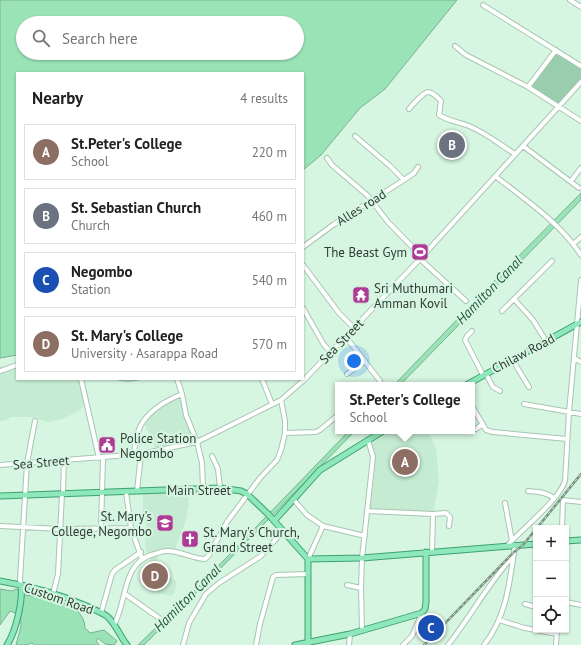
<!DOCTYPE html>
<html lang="en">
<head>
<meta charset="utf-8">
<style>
  body { margin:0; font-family:"PT Sans",sans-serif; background:#f6f6f6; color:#222 }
  .controls { position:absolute; right:12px; bottom:12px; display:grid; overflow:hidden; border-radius:0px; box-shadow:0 1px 3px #0004 }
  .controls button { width:36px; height:36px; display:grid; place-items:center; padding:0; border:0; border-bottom:1px solid #e0e0e0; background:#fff; color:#222; font:20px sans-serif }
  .you { position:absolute; left:354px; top:361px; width:14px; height:14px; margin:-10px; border:3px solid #fff; border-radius:50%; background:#1a73e8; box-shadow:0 0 0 6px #1a73e833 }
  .badge { display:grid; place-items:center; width:26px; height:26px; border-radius:50%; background:#7c3aed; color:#fff; font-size:13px; font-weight:700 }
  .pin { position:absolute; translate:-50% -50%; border:2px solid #fff; box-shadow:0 1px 4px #0006 }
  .popup { position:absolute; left:335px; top:382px; width:140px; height:52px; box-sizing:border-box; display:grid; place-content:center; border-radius:0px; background:#fff; filter:drop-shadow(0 1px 3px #0005); font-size:13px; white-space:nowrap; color:#767676 }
  .popup b { font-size:15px; color:#222 }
  .popup::after { content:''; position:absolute; left:50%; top:100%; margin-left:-8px; border:8px solid transparent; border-top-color:#fff }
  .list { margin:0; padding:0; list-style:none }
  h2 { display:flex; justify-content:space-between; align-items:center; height:52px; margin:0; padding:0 16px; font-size:17px }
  h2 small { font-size:13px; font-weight:400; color:#767676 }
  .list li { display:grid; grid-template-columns:26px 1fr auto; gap:12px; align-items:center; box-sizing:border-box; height:56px; margin:0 8px 8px; padding:0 8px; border:1px solid #e0e0e0; border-radius:0px }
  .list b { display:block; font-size:15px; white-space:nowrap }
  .list p { margin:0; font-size:13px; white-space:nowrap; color:#767676 }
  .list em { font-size:13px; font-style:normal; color:#767676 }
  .icon { flex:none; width:22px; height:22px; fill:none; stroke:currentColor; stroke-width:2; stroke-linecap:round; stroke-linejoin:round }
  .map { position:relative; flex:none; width:581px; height:645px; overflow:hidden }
  .search { position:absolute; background:#fff; box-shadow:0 1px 3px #0004; left:16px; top:16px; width:288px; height:44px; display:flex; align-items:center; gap:10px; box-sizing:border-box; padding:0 14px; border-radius:22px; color:#767676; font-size:15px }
  .panel { position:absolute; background:#fff; box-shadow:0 1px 3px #0004; left:16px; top:72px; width:288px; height:308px; border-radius:0px }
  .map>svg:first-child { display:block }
  .built { fill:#c5ecd3 }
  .green { fill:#9acdad }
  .water { fill:#9ae3b7; stroke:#7ab190; fill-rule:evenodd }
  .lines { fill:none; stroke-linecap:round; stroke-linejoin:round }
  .stream { stroke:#7ab190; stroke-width:1 }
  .minor-casing { stroke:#a7c6b2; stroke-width:6 }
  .major-casing { stroke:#3da16f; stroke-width:7 }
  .minor { stroke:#fff; stroke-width:4 }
  .major { stroke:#8fe8bc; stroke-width:5 }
  .rail-casing { stroke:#798e80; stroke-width:2.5 }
  .rail { stroke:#d6f6e1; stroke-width:1; stroke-dasharray:3; stroke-linecap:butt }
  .labels { text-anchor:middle; stroke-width:4; stroke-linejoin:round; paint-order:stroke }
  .street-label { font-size:13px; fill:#303c34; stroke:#d6f6e1 }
  .poi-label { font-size:13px; fill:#303c34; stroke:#d6f6e1; text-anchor:start }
  .water-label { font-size:14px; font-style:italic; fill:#20563a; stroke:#d6f6e1 }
</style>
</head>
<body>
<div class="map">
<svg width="581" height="645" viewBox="0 0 581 645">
  <rect width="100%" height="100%" fill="#d6f6e1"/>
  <path class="built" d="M 17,365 L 17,379 L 81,379 L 86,403 L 80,410 L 63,419 L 48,422 L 31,417 L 11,417 L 7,420 L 0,421 L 0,372 Z
    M 182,394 L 186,415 L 197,442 L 157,450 L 143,421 L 156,408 Z
    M 383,431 L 428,431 L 436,449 L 439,482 L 433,514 L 367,511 L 373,457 L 368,440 Z
    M 188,490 L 189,504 L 186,520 L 174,552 L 165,551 L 147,557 L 145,543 L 146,525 L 143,516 L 143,492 Z
    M 158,556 L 154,572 L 172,578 L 177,582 L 174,594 L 170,596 L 152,591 L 144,582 L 145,571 L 151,558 Z"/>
  <path class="green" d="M 556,51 L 581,68 L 581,78 L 558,104 L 530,86 Z
    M 111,379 L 144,379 C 132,383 123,382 111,379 Z"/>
  <path class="water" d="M 0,0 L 457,0 L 385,89 L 360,108 L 321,155 L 303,170 L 303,73 L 17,73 L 17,355 L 0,358 ZM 23,23 L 297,23 L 297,53 L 23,53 Z
    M 581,193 L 581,200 L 400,385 L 394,385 L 498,277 Z
    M 349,431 L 355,431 L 217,572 L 144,645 L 138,645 L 198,587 Z
    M 0,589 L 12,591 L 16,589 L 18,590 L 19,594 C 41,598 84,599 85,628 L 90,633 L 104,630 L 117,641 L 114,645 L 105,644 L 98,638 L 96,641 L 99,645 L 35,645 L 32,643 L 26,645 L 16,645 C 17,640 21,628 21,625 C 21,620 20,620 21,615 L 10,611 L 0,625 Z"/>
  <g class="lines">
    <path class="stream" d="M 566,604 L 574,606"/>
    <defs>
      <path id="minor" d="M 570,0 L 581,7
        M 483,5 L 581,66
        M 455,46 L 466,55 L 528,87 L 581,121
        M 528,87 L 556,50
        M 409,109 C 412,105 424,92 428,92 C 433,92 438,98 441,101 L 439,115 C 448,121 459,122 469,126 C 486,133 499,144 515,154
        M 355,136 L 390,166 L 404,180
        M 523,146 L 579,188
        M 327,158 L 332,165 L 368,196 L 388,222 L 422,257
        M 495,176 C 526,200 559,222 581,255
        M 571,181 L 581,168
        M 573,244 L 581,237
        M 303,247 L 333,225 L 404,180 L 414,173 L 418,167
        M 420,259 L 466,301
        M 303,265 L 339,313 L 354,328
        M 514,299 L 533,320 L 546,341
        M 303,308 L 324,345 L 331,352
        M 502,311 L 552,261
        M 472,331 L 467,336 L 465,340 L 483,375
        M 346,337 L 380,381 L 378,385
        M 574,358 L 581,362
        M 512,359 L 529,387
        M 0,371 L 17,365
        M 347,374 L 365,361
        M 486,374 L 493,387 L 500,391
        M 81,379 L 99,458
        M 177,379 L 182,394 L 186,415 L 197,442 L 202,463 L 203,488
        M 262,379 L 272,404
        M 524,404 L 581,414
        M 472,406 L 486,430 L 493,432 L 567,439
        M 476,429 L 483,424
        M 285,433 L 316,432 L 320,430 L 338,415
        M 134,454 C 135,447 135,439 138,432 C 144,413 165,401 182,394
        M 212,456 L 218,469 L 220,488
        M 0,465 L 141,454 L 197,442 L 281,400 L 304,380 L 420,259 L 581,82
        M 137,491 L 141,454
        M 528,491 C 538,492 546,492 554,498
        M 126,492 L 131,528 L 142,559
        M 63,494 L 64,460
        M 293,499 L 307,515 L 323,526 L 365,536
        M 505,503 L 512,541
        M 367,511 L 433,514 L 446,513 L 450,517 L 449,526
        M 0,526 L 61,529 L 131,528
        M 101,528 L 103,458
        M 562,528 L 563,500 L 581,502
        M 508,545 C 523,528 559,500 565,481 L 569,412 L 581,280
        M 432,552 L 433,514
        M 308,559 L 323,526
        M 21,585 L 20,580 L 27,463 L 35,421
        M 347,585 L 361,588
        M 53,594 L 58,574 L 62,494
        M 125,594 L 162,620
        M 566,602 L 581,605
        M 525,604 L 536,607
        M 101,613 L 112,574 L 115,570 L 141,552
        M 499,620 L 525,628 L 557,634
        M 114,625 C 127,602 122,564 151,555 C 156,554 161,551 166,551 C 179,550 192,559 205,559 L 209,555 L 227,522 L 260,478 L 277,460 L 281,450 L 285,433 L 285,421 L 281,400
        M 362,630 L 361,588 L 362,558 L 373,457 L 368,440
        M 183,645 L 189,623 L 206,594 L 219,583 L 261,556 L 283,531
        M 256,645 L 260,624 L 273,577 L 276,575 L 308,574
        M 349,645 L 350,634
        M 403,645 L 412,636 L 422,613
        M 448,645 C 471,616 489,582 514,555
        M 484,645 C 507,616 510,580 515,545
        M 556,645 L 557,630"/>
      <path id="major" d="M 466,385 L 581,322
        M 0,496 L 220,488 L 241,491 L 247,494 L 268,514 L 308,559 L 362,558 L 536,544
        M 274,521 L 320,470 L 383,431
        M 566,541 L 581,540
        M 0,581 C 30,586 60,594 89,607 C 95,610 103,613 108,617 C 116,625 120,636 127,645
        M 7,645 C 16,631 23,601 21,585
        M 295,645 L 350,634 L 422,613 L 425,609 L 426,602 L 426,552
        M 308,645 L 308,559"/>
    </defs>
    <use href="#minor" class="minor-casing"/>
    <use href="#major" class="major-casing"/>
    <use href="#minor" class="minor"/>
    <use href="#major" class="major"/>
    <defs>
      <path id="rail" d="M 537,528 L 581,474
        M 424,645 L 514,552 L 523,545 L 536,529"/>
    </defs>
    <use href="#rail" class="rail-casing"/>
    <use href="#rail" class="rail"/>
  </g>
  <defs>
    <symbol id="stadium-square" viewBox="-11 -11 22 22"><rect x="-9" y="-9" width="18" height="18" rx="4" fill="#ad3a94" stroke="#d6f6e1"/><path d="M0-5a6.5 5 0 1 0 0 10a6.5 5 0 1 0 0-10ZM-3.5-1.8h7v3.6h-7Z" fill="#fff"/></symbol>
    <symbol id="temple-square" viewBox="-11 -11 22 22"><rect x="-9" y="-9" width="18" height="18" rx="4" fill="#ad3a94" stroke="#d6f6e1"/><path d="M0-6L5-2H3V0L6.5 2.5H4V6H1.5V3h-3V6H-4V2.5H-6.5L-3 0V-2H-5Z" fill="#fff"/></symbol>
    <symbol id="civic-square" viewBox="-11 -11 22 22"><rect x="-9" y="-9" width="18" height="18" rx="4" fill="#ad3a94" stroke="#d6f6e1"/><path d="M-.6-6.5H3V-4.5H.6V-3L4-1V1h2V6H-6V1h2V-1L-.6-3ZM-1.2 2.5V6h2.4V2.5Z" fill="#fff"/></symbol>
    <symbol id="university-square" viewBox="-11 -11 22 22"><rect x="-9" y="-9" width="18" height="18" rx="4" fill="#ad3a94" stroke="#d6f6e1"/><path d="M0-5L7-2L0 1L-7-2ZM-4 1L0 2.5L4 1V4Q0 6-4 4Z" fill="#fff"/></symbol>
    <symbol id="church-square" viewBox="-11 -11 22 22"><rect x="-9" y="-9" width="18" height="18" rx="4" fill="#ad3a94" stroke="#d6f6e1"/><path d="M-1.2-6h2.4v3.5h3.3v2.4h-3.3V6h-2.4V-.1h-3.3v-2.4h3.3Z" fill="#fff"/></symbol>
  </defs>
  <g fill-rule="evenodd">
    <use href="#stadium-square" x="410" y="242" width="20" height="20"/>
    <use href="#temple-square" x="351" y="285" width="20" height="20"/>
    <use href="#civic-square" x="97" y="435" width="20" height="20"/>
    <use href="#university-square" x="155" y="513" width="20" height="20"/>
    <use href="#church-square" x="180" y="529" width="20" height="20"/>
  </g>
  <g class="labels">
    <g class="street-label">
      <text transform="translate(361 207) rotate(-32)" y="5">Alles road</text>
      <text transform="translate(341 341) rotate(-46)" y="5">Sea Street</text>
      <text transform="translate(523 353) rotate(-28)" y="5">Chilaw Road</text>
      <text transform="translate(41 462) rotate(-5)" y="5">Sea Street</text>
      <text x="199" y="495">Main Street</text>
      <text transform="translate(59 598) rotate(19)" y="5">Custom Road</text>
    </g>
    <g class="poi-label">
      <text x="407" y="257" text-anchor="end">The Beast Gym</text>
      <text x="374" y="293">Sri Muthumari<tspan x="374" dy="15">Amman Kovil</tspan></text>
      <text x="120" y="443">Police Station<tspan x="120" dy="15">Negombo</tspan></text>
      <text x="152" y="521" text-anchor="end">St. Mary's<tspan x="152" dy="15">College, Negombo</tspan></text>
      <text x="203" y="537">St. Mary's Church,<tspan x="203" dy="15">Grand Street</tspan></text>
    </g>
    <g class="water-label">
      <text transform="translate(489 290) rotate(-46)" y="5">Hamilton Canal</text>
      <text transform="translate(187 598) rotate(-45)" y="5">Hamilton Canal</text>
    </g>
  </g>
</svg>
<div class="controls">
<button>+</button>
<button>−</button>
<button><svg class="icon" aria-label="locate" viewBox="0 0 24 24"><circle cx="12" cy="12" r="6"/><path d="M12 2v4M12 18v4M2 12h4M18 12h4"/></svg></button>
</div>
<div class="you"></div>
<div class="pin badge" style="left:405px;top:462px;background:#8d6e63">A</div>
<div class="popup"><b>St.Peter's College</b>School</div>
<div class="pin badge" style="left:452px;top:145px;background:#6b7280">B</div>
<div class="pin badge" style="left:431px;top:628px;background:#1a4fb4">C</div>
<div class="pin badge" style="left:155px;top:576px;background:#8d6e63">D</div>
<div class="search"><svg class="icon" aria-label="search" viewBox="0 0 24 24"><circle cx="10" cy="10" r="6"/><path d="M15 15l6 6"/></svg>Search here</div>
<section class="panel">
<h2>Nearby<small>4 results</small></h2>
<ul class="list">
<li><span class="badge" style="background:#8d6e63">A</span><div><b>St.Peter's College</b><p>School</p></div><em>220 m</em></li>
<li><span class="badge" style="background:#6b7280">B</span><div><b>St. Sebastian Church</b><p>Church</p></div><em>460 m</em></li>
<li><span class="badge" style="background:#1a4fb4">C</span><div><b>Negombo</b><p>Station</p></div><em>540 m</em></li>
<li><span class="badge" style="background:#8d6e63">D</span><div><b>St. Mary's College</b><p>University · Asarappa Road</p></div><em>570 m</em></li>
</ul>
</section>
</div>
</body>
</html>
